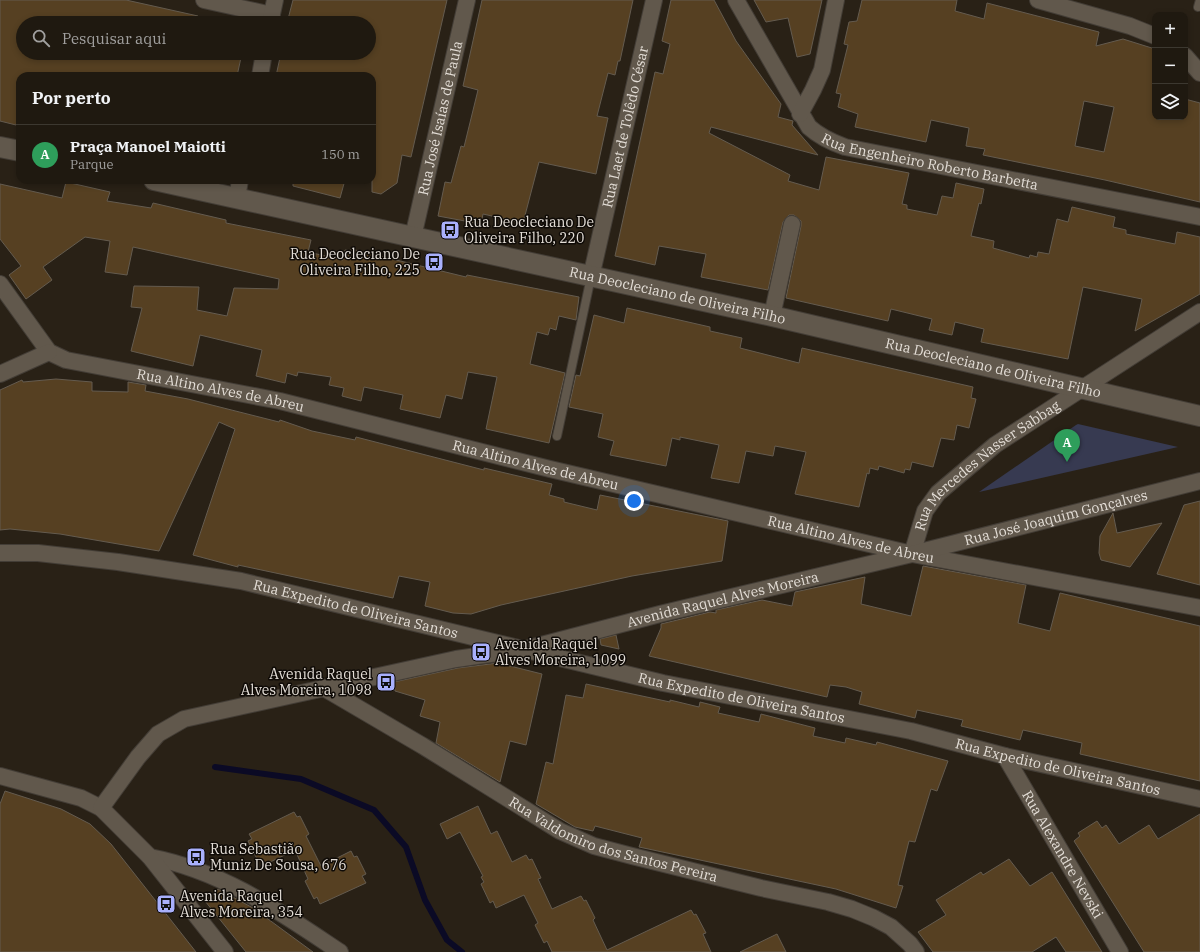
<!DOCTYPE html>
<html lang="pt">
<head>
<meta charset="utf-8">
<style>
  body { margin:0; font-family:"IBM Plex Serif",serif; background:#272219; color:#f1f3f6 }
  .controls { position:absolute; right:12px; top:12px; display:grid; overflow:hidden; border-radius:8px; box-shadow:0 2px 6px #0003 }
  .controls button { width:36px; height:36px; display:grid; place-items:center; padding:0; border:0; border-bottom:1px solid #3c3830; background:#1f1910; color:#f1f3f6; font:20px sans-serif }
  .you { position:absolute; left:634px; top:501px; width:14px; height:14px; margin:-10px; border:3px solid #fff; border-radius:50%; background:#1a73e8; box-shadow:0 0 0 6px #1a73e833 }
  .badge { display:grid; place-items:center; width:26px; height:26px; border-radius:50%; background:#0f766e; color:#fff; font-size:13px; font-weight:700 }
  .pin { position:absolute; translate:-50% -33px; filter:drop-shadow(0 1px 2px #0008) }
  .pin::after { content:''; position:absolute; top:21px; width:14px; height:12px; background:inherit; clip-path:polygon(0 0,100% 0,50% 100%) }
  .list { margin:0; padding:0; list-style:none }
  h2 { display:flex; justify-content:space-between; align-items:center; height:52px; margin:0; padding:0 16px; font-size:17px }
  h2 small { font-size:13px; font-weight:400; color:#a1a09f }
  .list li { display:grid; grid-template-columns:26px 1fr auto; gap:12px; align-items:center; box-sizing:border-box; height:60px; padding:0 16px; border-top:1px solid #3c3830 }
  .list b { display:block; font-size:15px; white-space:nowrap }
  .list p { margin:0; font-size:13px; white-space:nowrap; color:#a1a09f }
  .list em { font-size:13px; font-style:normal; color:#a1a09f }
  .icon { flex:none; width:22px; height:22px; fill:none; stroke:currentColor; stroke-width:2; stroke-linecap:round; stroke-linejoin:round }
  .map { position:relative; flex:none; width:1200px; height:952px; overflow:hidden }
  .search { position:absolute; background:#1f1910; box-shadow:0 2px 6px #0003; left:16px; top:16px; width:360px; height:44px; display:flex; align-items:center; gap:10px; box-sizing:border-box; padding:0 14px; border-radius:22px; color:#a1a09f; font-size:15px }
  .panel { position:absolute; background:#1f1910; box-shadow:0 2px 6px #0003; left:16px; top:72px; width:360px; height:112px; border-radius:12px }
  .map>svg:first-child { display:block }
  .green { fill:#373a51 }
  .lines { fill:none; stroke-linecap:round; stroke-linejoin:round }
  .stream { stroke:#0b0a25; stroke-width:6 }
  .building { fill:#564022; stroke:#645b4f; fill-rule:evenodd }
  .service-casing { stroke:#433d36; stroke-width:10 }
  .minor-casing { stroke:#433d36; stroke-width:18 }
  .tertiary-casing { stroke:#433d36; stroke-width:22 }
  .service { stroke:#61584c; stroke-width:8 }
  .minor { stroke:#61584c; stroke-width:16 }
  .tertiary { stroke:#61584c; stroke-width:20 }
  .labels { text-anchor:middle; stroke-width:3; stroke-linejoin:round; paint-order:stroke }
  .street-label { font-size:14px; fill:#e3ddd6; stroke:#0f0b07 }
  .poi-label { font-size:14px; fill:#e3ddd6; stroke:#0f0b07; text-anchor:start }
</style>
</head>
<body>
<div class="map">
<svg width="1200" height="952" viewBox="0 0 1200 952">
  <rect width="100%" height="100%" fill="#292116"/>
  <path class="green" d="M 1078,424 L 1178,447 L 979,492 L 1076,425 Z"/>
  <g class="lines">
    <path class="stream" d="M 215,767 L 301,779 L 374,810 L 406,847 L 425,900 L 447,940 L 462,952"/>
  </g>
  <path class="building" d="M 0,0 L 126,0 L 198,16 L 197,23 L 23,23 L 23,53 L 242,53 L 237,76 L 20,76 L 20,108 L 16,125 L 0,121 Z
    M 293,0 L 447,0 L 411,157 L 402,155 L 397,183 L 381,194 L 372,192 L 372,76 L 276,76 L 281,53 L 369,53 L 369,23 L 327,23 L 307,18 L 305,23 L 287,23 Z
    M 482,0 L 633,0 L 620,61 L 618,61 L 615,75 L 608,73 L 597,116 L 608,118 L 596,174 L 539,162 L 523,223 L 483,214 L 481,224 L 438,216 L 445,182 L 451,183 L 461,146 L 464,147 L 478,90 L 463,86 Z
    M 671,0 L 714,0 L 736,41 L 781,104 L 778,117 L 793,121 L 792,125 L 818,155 L 711,127 L 709,133 L 790,175 L 788,181 L 819,190 L 826,157 L 909,173 L 902,204 L 907,205 L 907,209 L 937,215 L 942,196 L 953,198 L 956,183 L 984,189 L 981,204 L 979,203 L 971,236 L 994,241 L 993,248 L 1029,258 L 1030,255 L 1037,257 L 1038,252 L 1049,254 L 1057,219 L 1068,222 L 1072,207 L 1115,217 L 1113,227 L 1126,230 L 1126,234 L 1136,236 L 1175,244 L 1177,232 L 1200,237 L 1200,294 L 1135,331 L 1142,299 L 1083,287 L 1068,359 L 981,342 L 984,329 L 955,322 L 952,335 L 929,330 L 932,319 L 891,309 L 888,321 L 786,298 L 801,226 L 801,221 L 794,215 L 789,215 L 783,222 L 768,290 L 701,277 L 706,254 L 659,246 L 655,265 L 615,256 L 655,72 L 663,74 L 670,44 L 662,41 Z
    M 754,0 L 822,0 L 810,54 L 797,57 L 788,18 L 766,22 Z
    M 862,0 L 957,0 L 955,11 L 984,19 L 987,3 L 1099,32 L 1096,46 L 1123,39 L 1155,49 L 1155,117 L 1185,117 L 1185,99 L 1200,103 L 1200,202 L 1105,180 L 983,155 L 985,149 L 966,146 L 969,128 L 931,120 L 926,142 L 855,127 L 858,114 L 838,107 L 841,94 L 836,93 L 848,45 L 844,44 L 849,22 L 857,21 ZM 1084,101 L 1114,107 L 1104,152 L 1075,146 Z
    M 293,180 L 345,180 L 340,198 L 293,186 Z
    M 66,182 L 110,192 L 107,201 L 151,208 L 153,203 L 226,220 L 226,223 L 311,240 L 308,252 L 343,260 L 345,250 L 351,251 L 351,249 L 466,277 L 467,275 L 579,297 L 576,320 L 559,316 L 556,330 L 550,328 L 548,335 L 537,332 L 530,364 L 565,373 L 549,443 L 486,429 L 497,377 L 468,372 L 462,399 L 446,395 L 440,418 L 400,409 L 403,395 L 364,387 L 361,401 L 342,396 L 344,388 L 329,385 L 331,377 L 298,372 L 297,376 L 287,373 L 285,383 L 256,376 L 262,350 L 200,335 L 193,366 L 131,351 L 142,308 L 131,307 L 134,286 L 199,287 L 197,310 L 227,316 L 234,288 L 278,289 L 279,279 L 133,247 L 127,275 L 105,272 L 110,241 L 85,237 L 43,267 L 52,280 L 26,299 L 9,275 L 21,266 L 0,239 L 0,184 L 62,198 Z
    M 627,308 L 710,327 L 710,331 L 742,338 L 740,348 L 799,363 L 802,348 L 973,387 L 971,398 L 976,399 L 969,428 L 957,425 L 954,440 L 941,438 L 933,467 L 912,462 L 910,470 L 905,469 L 904,473 L 879,466 L 878,470 L 870,468 L 869,474 L 867,473 L 859,507 L 795,494 L 806,452 L 775,446 L 773,456 L 746,451 L 739,483 L 711,478 L 719,445 L 680,437 L 680,440 L 672,438 L 666,466 L 610,455 L 614,441 L 598,437 L 603,414 L 569,407 L 576,375 L 580,376 L 594,315 L 624,323 Z
    M 56,379 L 92,382 L 92,391 L 128,392 L 128,382 L 146,385 L 145,391 L 188,399 L 279,422 L 280,420 L 312,431 L 355,440 L 356,437 L 484,470 L 484,468 L 552,484 L 549,495 L 564,499 L 564,502 L 597,510 L 600,495 L 728,521 L 722,561 L 632,576 L 501,605 L 471,614 L 453,613 L 425,606 L 430,582 L 399,576 L 393,598 L 238,565 L 238,567 L 193,555 L 235,429 L 219,422 L 159,551 L 60,534 L 10,529 L 0,530 L 0,390 L 22,380 L 23,382 Z
    M 1200,501 L 1200,585 L 1157,574 L 1184,505 Z
    M 1113,513 L 1117,533 L 1162,523 L 1130,567 L 1101,560 L 1099,553 L 1100,536 Z
    M 923,566 L 1026,585 L 1018,623 L 1050,631 L 1060,593 L 1200,626 L 1200,781 L 1080,754 L 1082,743 L 1023,730 L 1020,740 L 961,726 L 963,720 L 917,710 L 915,718 L 859,704 L 862,692 L 846,687 L 830,685 L 827,697 L 649,656 L 661,628 L 661,624 L 710,612 L 716,613 L 716,610 L 762,600 L 792,606 L 795,592 L 865,577 L 861,604 L 911,616 Z
    M 616,635 L 619,649 L 601,645 L 600,639 Z
    M 498,663 L 542,674 L 526,745 L 510,741 L 500,782 L 436,743 L 440,722 L 420,716 L 425,700 L 395,691 L 394,682 L 458,668 Z
    M 586,684 L 670,702 L 670,700 L 699,707 L 700,702 L 720,707 L 718,713 L 759,722 L 761,714 L 815,728 L 813,736 L 845,743 L 846,738 L 876,745 L 877,742 L 948,761 L 937,791 L 931,789 L 915,842 L 909,841 L 898,885 L 903,886 L 896,908 L 836,889 L 639,847 L 642,838 L 595,826 L 593,831 L 575,827 L 536,804 L 546,762 L 553,764 L 566,695 L 583,698 Z
    M 5,791 L 61,809 L 90,824 L 111,844 L 196,952 L 0,952 L 0,804 Z
    M 478,806 L 491,834 L 497,831 L 512,862 L 526,855 L 529,860 L 532,859 L 541,878 L 538,879 L 552,909 L 581,896 L 584,901 L 586,900 L 595,918 L 593,920 L 607,950 L 691,910 L 694,915 L 696,914 L 706,933 L 703,934 L 711,952 L 552,952 L 547,941 L 544,943 L 535,925 L 538,923 L 524,895 L 496,908 L 493,901 L 490,903 L 481,884 L 484,882 L 481,877 L 483,876 L 460,832 L 447,839 L 440,824 Z
    M 294,812 L 297,817 L 300,816 L 309,834 L 306,836 L 321,866 L 351,851 L 354,857 L 357,856 L 366,874 L 362,876 L 366,883 L 320,904 L 317,897 L 314,899 L 305,881 L 308,879 L 295,850 L 264,865 L 261,858 L 257,859 L 248,841 L 252,839 L 249,834 Z
    M 1200,814 L 1200,952 L 1144,952 L 1074,841 L 1080,836 L 1078,833 L 1097,821 L 1102,828 L 1106,825 L 1119,844 L 1149,825 L 1158,839 Z
    M 1009,859 L 1030,886 L 1052,872 L 1102,952 L 1066,952 L 1056,937 L 1032,952 L 933,952 L 918,932 L 946,915 L 936,900 L 981,872 L 983,875 Z
    M 218,889 L 253,908 L 313,952 L 246,952 L 205,901 Z
    M 777,934 L 786,952 L 740,952 Z"/>
  <g class="lines">
    <defs>
      <path id="service" d="M 1198,7 L 1200,0
        M 557,436 L 591,277"/>
      <g id="minor">
        <path d="M 204,0 L 272,15"/>
        <path id="s1" d="M 736,0 L 809,127 C 820,137 831,142 845,147 L 1200,217"/>
        <path d="M 1038,0 L 1130,26 L 1155,36"/>
        <path d="M 270,23 L 275,0"/>
        <path d="M 1185,56 L 1200,73"/>
        <path d="M 260,76 L 264,53"/>
        <path d="M 800,114 L 813,90 L 822,70 L 836,0"/>
        <path d="M 237,198 L 240,180"/>
        <path id="s2" d="M 413,237 L 467,0"/>
        <path id="s3" d="M 591,277 L 654,0"/>
        <path id="s4" d="M 0,284 L 49,352 L 66,360 L 280,401 L 550,469 L 912,554 L 1200,608"/>
        <path d="M 772,316 L 792,224"/>
        <path d="M 0,374 L 49,352"/>
        <path id="s5" d="M 0,553 L 38,553 L 118,562 L 241,581 L 663,683 L 911,731 L 1005,756 L 1200,799"/>
        <path id="s6" d="M 912,554 L 925,511 L 938,493 L 995,445 L 1200,312"/>
        <path id="s7" d="M 324,688 L 423,746 L 560,831 L 594,846 L 632,856 L 761,888 L 828,902 L 852,909 L 874,918 L 891,927 L 910,944 L 916,952"/>
        <path id="s8" d="M 1005,756 L 1120,952"/>
        <path d="M 0,776 L 81,798 L 101,808"/>
        <path d="M 150,857 C 223,871 280,912 340,952"/>
        <path id="s9" d="M 225,952 L 150,857 L 101,808 L 138,757 L 158,734 L 184,719 L 456,659 L 526,649 L 660,614 L 912,554 L 1200,481"/>
      </g>
      <g id="tertiary">
        <path d="M 0,147 L 20,151"/>
        <path id="s10" d="M 154,180 L 772,316 L 1200,416"/>
      </g>
    </defs>
    <use href="#service" class="service-casing"/>
    <use href="#minor" class="minor-casing"/>
    <use href="#tertiary" class="tertiary-casing"/>
    <use href="#service" class="service"/>
    <use href="#minor" class="minor"/>
    <use href="#tertiary" class="tertiary"/>
  </g>
  <defs>
    <symbol id="bus-square" viewBox="-11 -11 22 22"><rect x="-9" y="-9" width="18" height="18" rx="4" fill="#a9b0fc" stroke="#0f0b07"/><path d="M-5-6H5V4H4V6H2V4H-2V6H-4V4H-5ZM-3.5-4V0h7V-4ZM-3.5 1.2v1.5H-2V1.2ZM2 1.2v1.5H3.5V1.2Z" fill="#111"/></symbol>
  </defs>
  <g fill-rule="evenodd">
    <use href="#bus-square" x="439" y="219" width="22" height="22"/>
    <use href="#bus-square" x="423" y="251" width="22" height="22"/>
    <use href="#bus-square" x="470" y="641" width="22" height="22"/>
    <use href="#bus-square" x="375" y="671" width="22" height="22"/>
    <use href="#bus-square" x="185" y="846" width="22" height="22"/>
    <use href="#bus-square" x="155" y="893" width="22" height="22"/>
  </g>
  <g class="labels">
    <g class="street-label">
      <text dy="5" stroke="none"><textPath href="#s2" startOffset="122">Rua José Isaías de Paula</textPath></text>
      <text dy="5" stroke="none"><textPath href="#s3" startOffset="154">Rua Laet de Tolêdo César</textPath></text>
      <text dy="5" stroke="none"><textPath href="#s1" startOffset="274">Rua Engenheiro Roberto Barbetta</textPath></text>
      <text dy="5" stroke="none"><textPath href="#s10" startOffset="536">Rua Deocleciano de Oliveira Filho</textPath></text>
      <text dy="5" stroke="none"><textPath href="#s10" startOffset="860">Rua Deocleciano de Oliveira Filho</textPath></text>
      <text dy="5" stroke="none"><textPath href="#s4" startOffset="260">Rua Altino Alves de Abreu</textPath></text>
      <text dy="5" stroke="none"><textPath href="#s4" startOffset="584">Rua Altino Alves de Abreu</textPath></text>
      <text dy="5" stroke="none"><textPath href="#s6" startOffset="121">Rua Mercedes Nasser Sabbag</textPath></text>
      <text dy="5" stroke="none"><textPath href="#s9" startOffset="1209">Rua José Joaquim Gonçalves</textPath></text>
      <text dy="5" stroke="none"><textPath href="#s4" startOffset="908">Rua Altino Alves de Abreu</textPath></text>
      <text dy="5" stroke="none"><textPath href="#s9" startOffset="866">Avenida Raquel Alves Moreira</textPath></text>
      <text dy="5" stroke="none"><textPath href="#s5" startOffset="361">Rua Expedito de Oliveira Santos</textPath></text>
      <text dy="5" stroke="none"><textPath href="#s5" startOffset="757">Rua Expedito de Oliveira Santos</textPath></text>
      <text dy="5" stroke="none"><textPath href="#s5" startOffset="1081">Rua Expedito de Oliveira Santos</textPath></text>
      <text dy="5" stroke="none"><textPath href="#s7" startOffset="329">Rua Valdomiro dos Santos Pereira</textPath></text>
      <text dy="5" stroke="none"><textPath href="#s8" startOffset="114">Rua Alexandre Nevski</textPath></text>
    </g>
    <g class="poi-label">
      <text x="464" y="227">Rua Deocleciano De<tspan x="464" dy="16">Oliveira Filho, 220</tspan></text>
      <text x="420" y="259" text-anchor="end">Rua Deocleciano De<tspan x="420" dy="16">Oliveira Filho, 225</tspan></text>
      <text x="495" y="649">Avenida Raquel<tspan x="495" dy="16">Alves Moreira, 1099</tspan></text>
      <text x="372" y="679" text-anchor="end">Avenida Raquel<tspan x="372" dy="16">Alves Moreira, 1098</tspan></text>
      <text x="210" y="854">Rua Sebastião<tspan x="210" dy="16">Muniz De Sousa, 676</tspan></text>
      <text x="180" y="901">Avenida Raquel<tspan x="180" dy="16">Alves Moreira, 354</tspan></text>
    </g>
  </g>
</svg>
<div class="controls">
<button>+</button>
<button>−</button>
<button><svg class="icon" aria-label="layers" viewBox="0 0 24 24"><path d="M12 4l9 5-9 5-9-5zM3 14l9 5 9-5"/></svg></button>
</div>
<div class="you"></div>
<div class="pin badge" style="left:1067px;top:462px;background:#2e9e5b">A</div>
<div class="search"><svg class="icon" aria-label="search" viewBox="0 0 24 24"><circle cx="10" cy="10" r="6"/><path d="M15 15l6 6"/></svg>Pesquisar aqui</div>
<section class="panel">
<h2>Por perto<small></small></h2>
<ul class="list">
<li><span class="badge" style="background:#2e9e5b">A</span><div><b>Praça Manoel Maiotti</b><p>Parque</p></div><em>150 m</em></li>
</ul>
</section>
</div>
</body>
</html>
